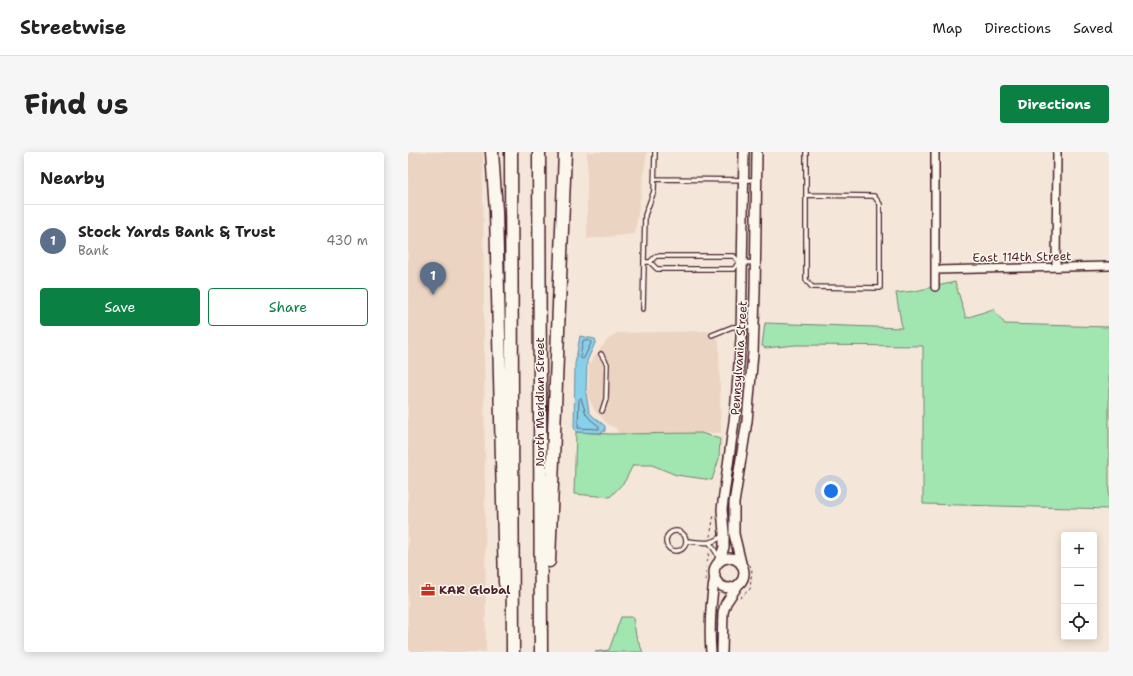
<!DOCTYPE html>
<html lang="en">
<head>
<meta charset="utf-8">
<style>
  body { margin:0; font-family:"Shantell Sans",sans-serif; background:#f6f6f6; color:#222 }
  .controls { position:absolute; right:12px; bottom:12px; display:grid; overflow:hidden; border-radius:4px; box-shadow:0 2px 10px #0003 }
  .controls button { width:36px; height:36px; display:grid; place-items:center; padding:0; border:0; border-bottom:1px solid #e0e0e0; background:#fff; color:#222; font:20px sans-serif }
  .you { position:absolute; left:423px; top:339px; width:14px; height:14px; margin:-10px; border:3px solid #fff; border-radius:50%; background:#1a73e8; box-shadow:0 0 0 6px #1a73e833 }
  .badge { display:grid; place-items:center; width:26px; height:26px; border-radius:50%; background:#0b8043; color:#fff; font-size:13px; font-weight:700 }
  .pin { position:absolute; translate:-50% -33px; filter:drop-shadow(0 1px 2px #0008) }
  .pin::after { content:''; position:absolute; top:21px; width:14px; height:12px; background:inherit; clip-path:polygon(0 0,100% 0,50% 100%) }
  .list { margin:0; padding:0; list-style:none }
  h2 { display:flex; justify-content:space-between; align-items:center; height:52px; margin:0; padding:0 16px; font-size:17px }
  h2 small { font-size:13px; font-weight:400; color:#767676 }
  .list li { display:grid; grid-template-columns:26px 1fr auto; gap:12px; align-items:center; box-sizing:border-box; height:72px; padding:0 16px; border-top:1px solid #e0e0e0 }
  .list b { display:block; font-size:15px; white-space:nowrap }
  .list p { margin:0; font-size:13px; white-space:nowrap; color:#767676 }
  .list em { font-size:13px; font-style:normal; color:#767676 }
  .actions { display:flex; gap:8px; padding:12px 16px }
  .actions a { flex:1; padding:9px 0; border:1px solid #0b8043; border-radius:4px; text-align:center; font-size:14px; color:#0b8043 }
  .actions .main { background:#0b8043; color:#fff }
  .icon { flex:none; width:22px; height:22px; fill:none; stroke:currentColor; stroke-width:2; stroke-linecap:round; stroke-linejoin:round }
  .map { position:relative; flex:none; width:701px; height:500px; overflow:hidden; border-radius:4px }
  header { display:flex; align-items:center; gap:24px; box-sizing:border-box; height:56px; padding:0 20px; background:#fff; border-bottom:1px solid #e0e0e0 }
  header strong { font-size:19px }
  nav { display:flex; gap:22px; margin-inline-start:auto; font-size:14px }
  .intro { display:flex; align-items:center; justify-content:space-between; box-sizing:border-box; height:96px; padding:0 24px }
  h1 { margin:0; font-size:28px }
  .button { padding:10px 18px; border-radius:4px; background:#0b8043; color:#fff; font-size:14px; font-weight:700 }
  main { display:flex; gap:24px; padding:0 24px }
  aside { flex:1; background:#fff; border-radius:4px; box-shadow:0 2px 10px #0003 }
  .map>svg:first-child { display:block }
  .built { fill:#ecd4c2 }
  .green { fill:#a1e5b0; stroke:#76826e }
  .water { fill:#88d0e9; stroke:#6f899d }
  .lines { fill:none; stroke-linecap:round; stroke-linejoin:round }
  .shore { stroke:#636677; stroke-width:1 }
  .lane-casing { stroke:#4a1f2b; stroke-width:6 }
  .street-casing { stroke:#4a1f2b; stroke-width:10 }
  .secondary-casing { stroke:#4a1f2b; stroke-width:12 }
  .highway-casing { stroke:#4a1f2b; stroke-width:15 }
  .path { stroke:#4a1f2b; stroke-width:1; stroke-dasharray:3 3; stroke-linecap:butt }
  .lane { stroke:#fbf7ec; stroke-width:3.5 }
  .street { stroke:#fbf7ec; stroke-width:7 }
  .secondary { stroke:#fbf7ec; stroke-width:9 }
  .highway { stroke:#fbf7ec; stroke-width:12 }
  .labels { text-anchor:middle; stroke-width:3; stroke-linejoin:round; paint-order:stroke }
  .street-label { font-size:12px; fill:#4a1f2b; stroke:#fbf7ec }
  .poi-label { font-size:12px; font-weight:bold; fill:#4a1f2b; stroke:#fbf7ec; text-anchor:start }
</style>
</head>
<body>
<header>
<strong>Streetwise</strong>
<nav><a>Map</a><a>Directions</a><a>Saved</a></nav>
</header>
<div class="intro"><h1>Find us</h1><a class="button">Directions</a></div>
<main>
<aside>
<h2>Nearby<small></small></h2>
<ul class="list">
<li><span class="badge" style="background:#5c6f8a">1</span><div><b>Stock Yards Bank &amp; Trust</b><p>Bank</p></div><em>430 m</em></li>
</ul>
<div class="actions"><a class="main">Save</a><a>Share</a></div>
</aside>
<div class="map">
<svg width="701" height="500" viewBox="0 0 701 500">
  <rect width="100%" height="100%" fill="#f4e7d9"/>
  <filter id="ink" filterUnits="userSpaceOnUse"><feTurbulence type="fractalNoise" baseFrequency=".025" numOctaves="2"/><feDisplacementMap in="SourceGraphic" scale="8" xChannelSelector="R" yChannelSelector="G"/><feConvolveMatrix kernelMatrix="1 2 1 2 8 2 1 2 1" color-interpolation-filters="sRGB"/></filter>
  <g filter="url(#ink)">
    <path class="built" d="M 0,0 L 75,0 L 78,500 L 0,500 Z
      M 179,0 L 239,0 L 227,82 L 179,87 Z
      M 300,179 L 311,189 L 313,281 L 210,281 L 208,276 L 202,274 L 187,259 L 180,245 L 181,212 L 198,189 L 209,181 Z"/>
    <path class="green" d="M 547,130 L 558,166 L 585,157 L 597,172 L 701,175 L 701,357 L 515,352 L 515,194 L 388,193 L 358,196 L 354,194 L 357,171 L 494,176 L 488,141 L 507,139 Z
      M 168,280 L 202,282 L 293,281 L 312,287 L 311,307 L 304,328 L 268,323 L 244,313 L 225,313 L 217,329 L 202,345 L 166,342 Z
      M 213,465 L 225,465 L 228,484 L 235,500 L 187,500 L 201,498 Z"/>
    <path class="water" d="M 172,184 L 187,187 L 188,189 L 179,209 L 178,241 L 181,260 L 186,265 L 197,274 L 197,279 L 192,281 L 168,280 L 166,275 L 167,212 Z"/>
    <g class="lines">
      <path class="shore" d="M 177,188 L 182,189 L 183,191 L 176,206 L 174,207 L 172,205 L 175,189 Z
        M 173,246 L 178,262 L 183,268 L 191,274 L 191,277 L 170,276 L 171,248 Z"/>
      <defs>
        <path id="lane" d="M 398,0 L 398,128 L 404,135 L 472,136 L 472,52 L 466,44 L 398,43
          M 247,27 L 348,28
          M 236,110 L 242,110 L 248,104 L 326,104 L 331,110 L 347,111
          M 242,110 L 249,117 L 326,117 L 331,110
          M 235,157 L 237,63 L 246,39 L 247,0
          M 304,183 L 324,175 L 345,174
          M 193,202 L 199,212 L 198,247 L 194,259
          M258 389a10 10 0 1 1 20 0a10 10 0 1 1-20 0Z
          M 279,389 C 292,390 305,394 315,383
          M 302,391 L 311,405"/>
        <path id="street" d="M 648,115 L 649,0
          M 527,118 L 701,114
          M 527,135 L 527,0"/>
        <path id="secondary" d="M306 421a15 15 0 1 1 30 0a15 15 0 1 1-30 0Z
          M 311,410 L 316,395 L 316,381 L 314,357 L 327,262 L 333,187 L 336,0
          M 333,411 L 326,382 L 326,351 L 339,269 L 345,201 L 347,141 L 349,0
          M 303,500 C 301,475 303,448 307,423
          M 314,500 L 315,460 L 318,451 L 330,433"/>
        <path id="highway" d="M 84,0 L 88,59 L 97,431
          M 103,0 L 105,500
          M 131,0 L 133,500
          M 141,409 L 157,0"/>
      </defs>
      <use href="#lane" class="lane-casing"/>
      <use href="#street" class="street-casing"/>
      <use href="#secondary" class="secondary-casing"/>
      <use href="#highway" class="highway-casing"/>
      <path class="path" d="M 302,385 L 306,362
        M 298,428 L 298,417 L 301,400
        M 332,446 L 342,437 L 344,417 L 341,412"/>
      <use href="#lane" class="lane"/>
      <use href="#street" class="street"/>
      <use href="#secondary" class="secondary"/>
      <use href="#highway" class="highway"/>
    </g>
  </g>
  <defs>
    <symbol id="office-bare" viewBox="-9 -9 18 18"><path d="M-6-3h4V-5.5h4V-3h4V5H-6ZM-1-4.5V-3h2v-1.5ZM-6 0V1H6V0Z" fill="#c8321e" stroke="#fbf7ec" stroke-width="2.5" paint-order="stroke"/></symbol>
  </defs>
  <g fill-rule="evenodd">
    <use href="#office-bare" x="10" y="428" width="20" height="20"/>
  </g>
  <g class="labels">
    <g class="street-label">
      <text transform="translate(614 105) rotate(-1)" y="4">East 114th Street</text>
      <text transform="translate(331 206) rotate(-86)" y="4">Pennsylvania Street</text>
      <text transform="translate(132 250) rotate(-90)" y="4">North Meridian Street</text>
    </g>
    <g class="poi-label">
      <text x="31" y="442">KAR Global</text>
    </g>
  </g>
</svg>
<div class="controls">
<button>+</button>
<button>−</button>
<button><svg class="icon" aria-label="locate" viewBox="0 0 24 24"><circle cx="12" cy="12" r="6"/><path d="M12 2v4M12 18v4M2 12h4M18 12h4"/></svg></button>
</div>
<div class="you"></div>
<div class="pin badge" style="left:25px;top:143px;background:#5c6f8a">1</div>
</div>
</main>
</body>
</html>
